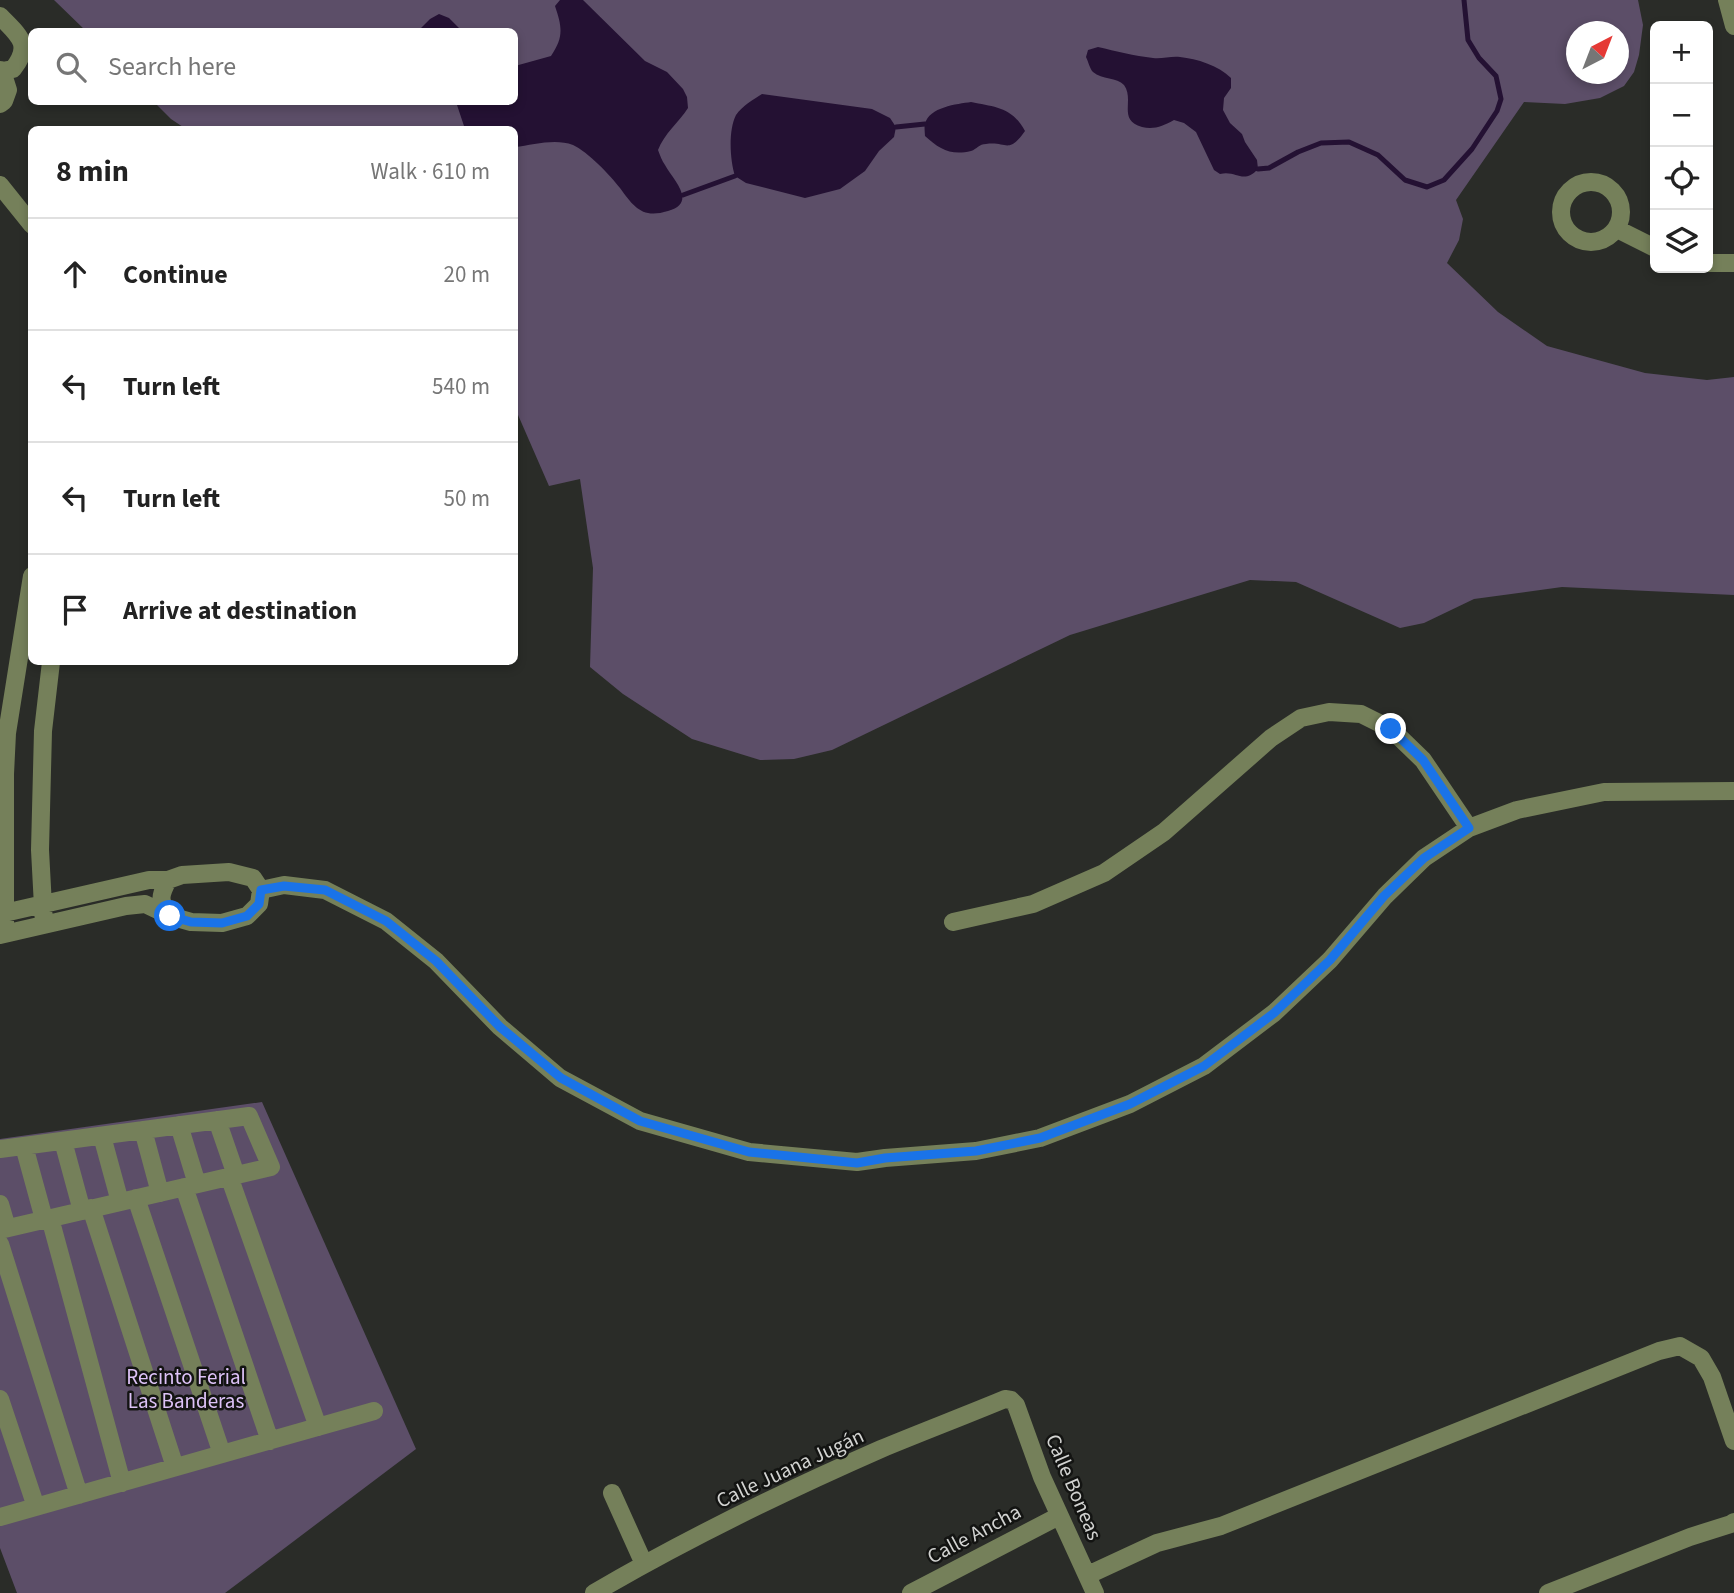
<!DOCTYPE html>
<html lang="en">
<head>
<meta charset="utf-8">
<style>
  body { margin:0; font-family:"Source Sans 3",sans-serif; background:#f2f2f2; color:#222 }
  .controls { position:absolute; right:21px; top:21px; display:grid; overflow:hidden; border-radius:10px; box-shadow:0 4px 10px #0003 }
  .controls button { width:63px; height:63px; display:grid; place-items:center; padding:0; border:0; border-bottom:2px solid #e0e0e0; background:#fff; color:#222; font:35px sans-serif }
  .compass { position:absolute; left:1566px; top:21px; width:63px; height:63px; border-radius:50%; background:#fff; box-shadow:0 4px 10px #0003; rotate:42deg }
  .stop { position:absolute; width:21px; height:21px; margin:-16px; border:5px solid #1a73e8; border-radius:50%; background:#fff }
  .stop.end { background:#1a73e8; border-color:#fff; box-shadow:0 2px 7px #0008 }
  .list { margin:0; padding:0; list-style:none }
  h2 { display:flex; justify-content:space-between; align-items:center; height:91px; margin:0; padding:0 28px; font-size:30px }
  h2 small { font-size:23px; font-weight:400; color:#767676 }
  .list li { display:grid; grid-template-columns:46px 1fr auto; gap:21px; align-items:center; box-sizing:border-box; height:112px; padding:0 28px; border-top:2px solid #e0e0e0 }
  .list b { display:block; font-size:26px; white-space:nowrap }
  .list em { font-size:23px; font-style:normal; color:#767676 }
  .icon { flex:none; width:38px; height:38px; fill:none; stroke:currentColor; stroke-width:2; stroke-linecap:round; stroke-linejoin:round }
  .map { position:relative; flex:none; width:1734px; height:1593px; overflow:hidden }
  .search { position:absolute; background:#fff; box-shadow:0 4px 10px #0003; left:28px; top:28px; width:490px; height:77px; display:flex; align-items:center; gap:18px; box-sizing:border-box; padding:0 24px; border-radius:10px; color:#767676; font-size:26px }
  .panel { position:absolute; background:#fff; box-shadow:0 4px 10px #0003; left:28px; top:126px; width:490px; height:539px; border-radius:10px }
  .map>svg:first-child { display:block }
  .green { fill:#5c4e68; fill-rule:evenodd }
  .water { fill:#241133 }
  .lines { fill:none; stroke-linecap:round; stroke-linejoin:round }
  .stream { stroke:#241133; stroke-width:5 }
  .minor { stroke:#75805a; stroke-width:18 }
  .route { stroke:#1a73e8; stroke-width:9 }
  .labels { text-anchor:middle; stroke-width:5; stroke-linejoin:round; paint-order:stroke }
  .park-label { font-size:21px; fill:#ddc2f7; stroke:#131412 }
  .street-label { font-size:21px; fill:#d2d3d1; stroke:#131412 }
</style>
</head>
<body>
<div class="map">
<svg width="1734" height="1593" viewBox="0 0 1734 1593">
  <rect width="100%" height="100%" fill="#2a2c28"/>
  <path class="green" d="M 54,0 L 1638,0 L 1643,25 L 1639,55 L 1634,72 L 1624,86 L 1600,98 L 1565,104 L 1524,102 L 1456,200 L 1463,219 L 1459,240 L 1447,263 L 1498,312 L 1547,346 L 1645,373 L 1707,380 L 1734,377 L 1734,595 L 1562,587 L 1474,599 L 1424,623 L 1400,628 L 1296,582 L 1250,580 L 1070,635 L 832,750 L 794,759 L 760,760 L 692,739 L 623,694 L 590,667 L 593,568 L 580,479 L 549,486 L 515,408 L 514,130 L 186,129 L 171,119 L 154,102 L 514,102 L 514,32 L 86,31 ZM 1576,32 L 1618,32 L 1618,74 L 1576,74 Z
    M 262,1102 L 416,1449 L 225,1593 L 17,1593 L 0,1548 L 0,1139 Z"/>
  <path class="water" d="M 560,0 L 583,0 L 645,61 L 667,72 L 683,89 L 687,97 L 688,108 C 679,122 664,134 658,150 C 660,155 662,161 665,165 C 673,180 698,202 668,211 C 642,219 634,207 620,188 C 610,175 588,152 573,145 C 555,138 533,145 515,147 L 514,130 L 465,129 L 456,102 L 514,102 L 515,66 L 551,56 C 564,37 562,27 555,6 Z
    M 439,14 L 449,18 L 462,31 L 418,31 L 430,19 Z
    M 1098,47 C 1116,51 1134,56 1153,58 C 1162,59 1171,56 1180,57 C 1197,59 1218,65 1231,78 L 1231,88 L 1224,98 L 1223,110 L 1230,123 L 1242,134 L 1245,142 L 1257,160 L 1258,169 C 1243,185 1237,170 1220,174 L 1214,170 L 1196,132 L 1184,123 L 1174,120 C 1163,126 1154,130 1142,127 C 1117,120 1135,100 1124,85 C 1117,77 1102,80 1093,72 C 1090,69 1088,61 1086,57 L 1088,50 Z
    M 762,94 L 872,109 L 890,118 L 896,127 L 894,137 L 879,151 L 865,171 L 840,189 L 805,198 L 746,183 L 735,176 C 730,160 728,131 736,115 C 742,106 754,99 762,94 Z
    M 971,102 C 995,107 1012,107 1025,131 C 1008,155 1007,141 986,144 C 979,144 977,149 971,151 C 951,156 939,149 925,136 C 925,135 924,125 925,124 C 929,107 957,104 971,102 Z"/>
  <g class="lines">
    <path class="stream" d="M 896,127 L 925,124
      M 1258,169 L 1269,168 L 1298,152 L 1321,143 L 1349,142 L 1378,155 L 1405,180 L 1427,187 L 1444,180 L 1472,149 L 1497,111 L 1501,99 L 1496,76 L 1479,58 L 1468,40 L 1464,0
      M 683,195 L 735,176"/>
    <path class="minor" d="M 1727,0 L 1734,26
      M 0,16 C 18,35 33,44 13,69 L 2,71 L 0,70
      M 0,104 L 4,101 L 8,90 L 2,71
      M1561 212a30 30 0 1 1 60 0a30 30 0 1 1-60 0Z
      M 0,185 L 32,225
      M 1617,229 L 1655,248
      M 1708,263 L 1734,263
      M 261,890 L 284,885 L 325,890 L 386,921 L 436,961 L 500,1027 L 560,1078 L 640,1121 L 749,1152 L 857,1162 L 885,1158 L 976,1151 L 1040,1138 L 1130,1104 L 1204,1066 L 1274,1013 L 1330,960 L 1385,896 L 1424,858 L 1469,828 L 1517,810 L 1604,792 L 1734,791
      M 0,914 L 149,880 L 168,880
      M 953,922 L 1033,904 L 1104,873 L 1164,832 L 1271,738 L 1301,718 L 1329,712 L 1361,714 L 1391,729 L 1423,760 L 1469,828
      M 44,925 L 40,850 L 43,731 L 51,662
      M 5,934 L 5,774 L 7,733 L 32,576
      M 0,935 L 126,906 L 145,904 L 170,916 L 191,922 L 222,923 L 247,916 L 259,904 L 261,890 L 253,878 L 229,872 L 182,875 L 168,880 C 159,897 159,901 170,916
      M 217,1120 L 236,1175
      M 179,1125 L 197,1184
      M 143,1130 L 160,1193
      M 102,1136 L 120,1202
      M 63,1141 L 82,1211
      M 24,1146 L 44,1219
      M 0,1149 L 249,1116 L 271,1167 L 0,1230
      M 229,1176 L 318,1427
      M 184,1187 L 270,1441
      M 136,1198 L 222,1454
      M 0,1204 L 7,1228
      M 91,1208 L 175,1467
      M 50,1218 L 122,1483
      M 0,1244 L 79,1495
      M 0,1399 L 36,1507
      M 612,1493 L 644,1564
      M 0,1517 L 374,1411
      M 1088,1575 L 1157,1543 L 1221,1526 L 1659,1351 L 1680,1346 L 1701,1358 L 1712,1377 L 1734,1441
      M 594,1593 C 686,1539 783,1492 881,1449 C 922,1432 964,1416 1005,1399 L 1011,1400 L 1016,1405 L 1042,1477 L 1095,1593
      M 911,1593 L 1059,1516
      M 1548,1593 L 1690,1537 L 1731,1524 L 1734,1522"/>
  </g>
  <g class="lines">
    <path class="route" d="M 170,916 L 191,922 L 222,923 L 247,916 L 259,904 L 261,890 L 284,886 L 325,890 L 386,921 L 436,961 L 500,1027 L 561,1078 L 640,1121 L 749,1152 L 857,1163 L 885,1158 L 976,1151 L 1040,1138 L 1130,1104 L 1204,1066 L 1274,1013 L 1330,960 L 1384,896 L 1424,858 L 1469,828 L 1423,760 L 1391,729"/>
  </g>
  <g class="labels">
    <g class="park-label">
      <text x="186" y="1384">Recinto Ferial<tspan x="186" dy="24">Las Banderas</tspan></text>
    </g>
    <g class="street-label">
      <text transform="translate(790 1468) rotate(-25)" y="7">Calle Juana Jugán</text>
      <text transform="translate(1074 1487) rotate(67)" y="7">Calle Boneas</text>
      <text transform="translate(974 1534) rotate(-28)" y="7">Calle Ancha</text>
    </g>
  </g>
</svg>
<div class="controls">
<button>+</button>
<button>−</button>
<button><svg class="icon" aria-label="locate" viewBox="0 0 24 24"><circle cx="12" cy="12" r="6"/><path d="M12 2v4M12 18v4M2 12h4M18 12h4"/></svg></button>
<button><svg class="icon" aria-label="layers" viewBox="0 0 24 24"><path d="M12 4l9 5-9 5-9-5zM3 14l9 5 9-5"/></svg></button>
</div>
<svg class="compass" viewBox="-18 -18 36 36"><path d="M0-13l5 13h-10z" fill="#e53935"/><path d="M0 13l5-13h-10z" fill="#767676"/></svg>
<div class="stop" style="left:170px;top:916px"></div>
<div class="stop end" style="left:1391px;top:729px"></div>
<div class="search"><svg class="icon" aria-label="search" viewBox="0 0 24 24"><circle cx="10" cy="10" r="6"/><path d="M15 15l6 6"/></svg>Search here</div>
<section class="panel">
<h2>8 min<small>Walk · 610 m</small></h2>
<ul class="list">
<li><svg class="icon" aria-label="ahead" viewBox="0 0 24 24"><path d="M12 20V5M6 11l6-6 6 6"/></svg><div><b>Continue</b></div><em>20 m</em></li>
<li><svg class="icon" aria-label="left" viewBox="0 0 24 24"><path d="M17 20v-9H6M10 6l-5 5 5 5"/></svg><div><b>Turn left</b></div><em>540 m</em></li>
<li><svg class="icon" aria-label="left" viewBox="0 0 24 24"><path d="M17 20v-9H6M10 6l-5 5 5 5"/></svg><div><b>Turn left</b></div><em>50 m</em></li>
<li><svg class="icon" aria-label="arrive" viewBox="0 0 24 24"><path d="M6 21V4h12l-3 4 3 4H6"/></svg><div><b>Arrive at destination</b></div></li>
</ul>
</section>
</div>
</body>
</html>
